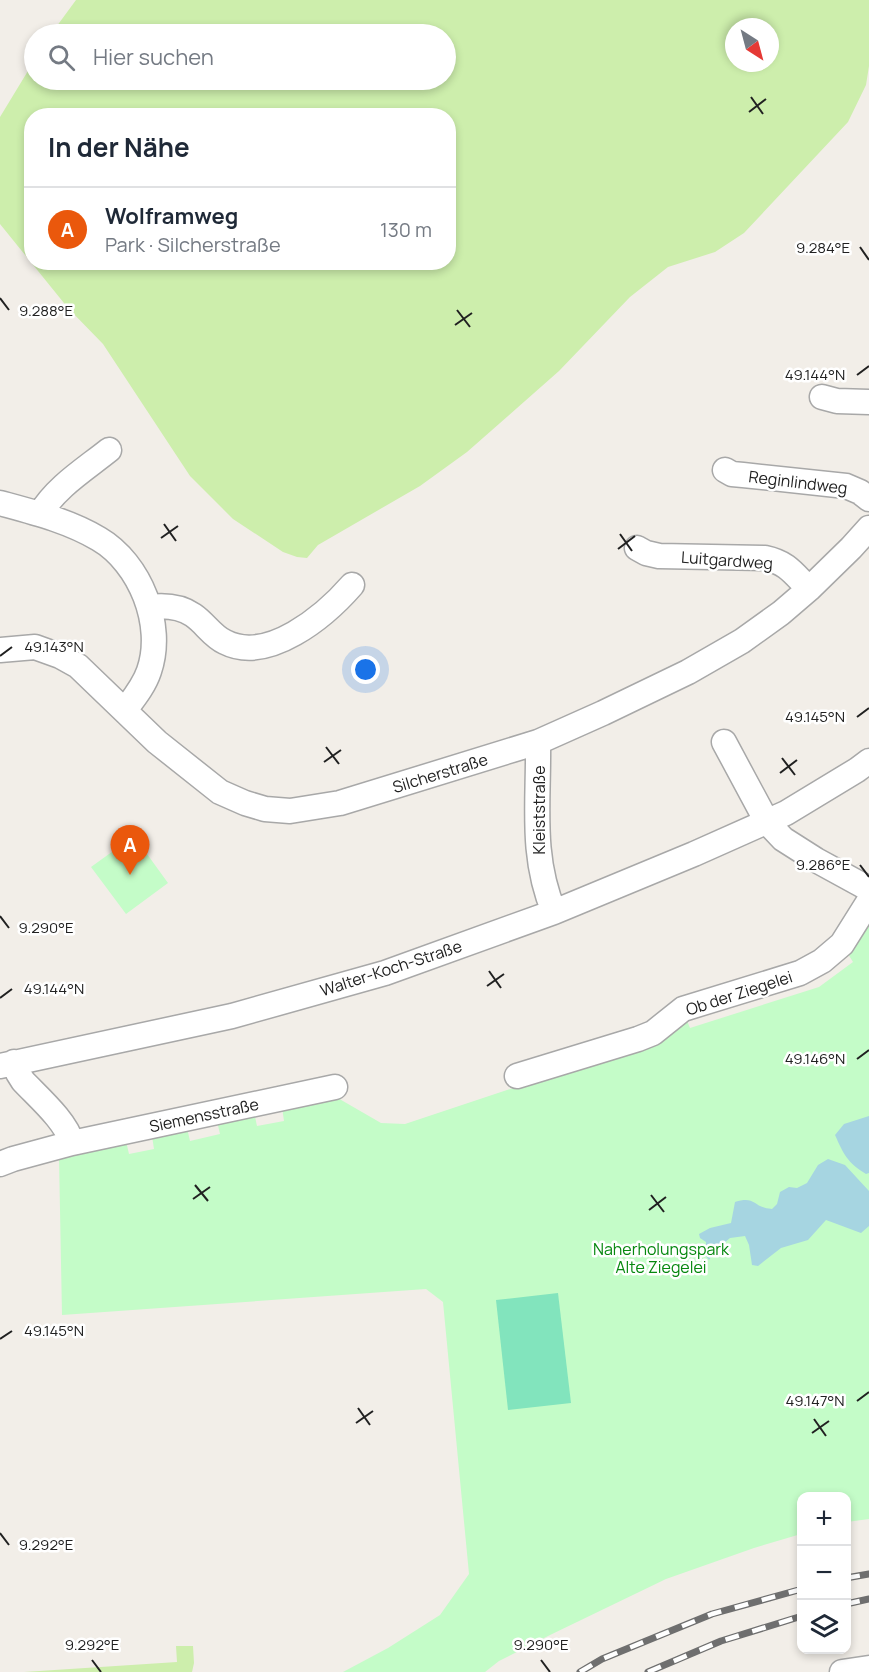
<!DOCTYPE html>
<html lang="de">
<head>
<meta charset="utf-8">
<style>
  body { margin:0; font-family:Manrope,sans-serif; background:#f2f2f3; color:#1f2937 }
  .controls { position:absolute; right:18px; bottom:18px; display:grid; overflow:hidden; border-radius:12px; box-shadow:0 3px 9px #0003 }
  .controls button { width:54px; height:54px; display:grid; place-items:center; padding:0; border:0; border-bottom:2px solid #e0e1e3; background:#fff; color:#1f2937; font:30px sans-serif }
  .compass { position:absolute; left:725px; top:18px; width:54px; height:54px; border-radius:50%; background:#fff; box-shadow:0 3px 9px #0003; rotate:144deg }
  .you { position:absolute; left:366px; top:670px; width:21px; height:21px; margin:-15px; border:4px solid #fff; border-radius:50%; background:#1a73e8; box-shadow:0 0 0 9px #1a73e833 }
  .badge { display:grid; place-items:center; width:39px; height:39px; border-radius:50%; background:#ea580c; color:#fff; font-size:20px; font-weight:700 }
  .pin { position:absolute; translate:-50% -50px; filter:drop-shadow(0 2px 3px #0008) }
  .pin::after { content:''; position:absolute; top:32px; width:21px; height:18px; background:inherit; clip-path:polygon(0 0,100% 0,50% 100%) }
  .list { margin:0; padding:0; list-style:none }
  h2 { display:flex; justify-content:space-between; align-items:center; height:78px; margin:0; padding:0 24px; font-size:26px }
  h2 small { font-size:20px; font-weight:400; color:#747a83 }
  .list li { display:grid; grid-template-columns:39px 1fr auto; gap:18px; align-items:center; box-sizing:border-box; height:84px; padding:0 24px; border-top:2px solid #e0e1e3 }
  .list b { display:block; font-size:22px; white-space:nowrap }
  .list p { margin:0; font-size:20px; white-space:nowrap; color:#747a83 }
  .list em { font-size:20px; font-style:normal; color:#747a83 }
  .icon { flex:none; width:33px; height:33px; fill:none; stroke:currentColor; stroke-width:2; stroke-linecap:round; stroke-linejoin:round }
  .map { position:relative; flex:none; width:869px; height:1672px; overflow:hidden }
  .search { position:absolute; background:#fff; box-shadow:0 3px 9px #0003; left:24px; top:24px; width:432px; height:66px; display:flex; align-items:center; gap:15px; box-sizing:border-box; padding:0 21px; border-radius:33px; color:#747a83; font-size:22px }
  .panel { position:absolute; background:#fff; box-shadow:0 3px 9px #0003; left:24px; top:108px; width:432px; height:162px; border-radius:24px }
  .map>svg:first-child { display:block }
  .grass { fill:#cdeeac; fill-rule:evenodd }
  .park { fill:#c4fcc8 }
  .pitch { fill:#82e4bd }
  .water { fill:#a6d5e1 }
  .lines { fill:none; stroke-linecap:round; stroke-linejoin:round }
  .minor-casing { stroke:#a8a8a8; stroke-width:27 }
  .minor { stroke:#fff; stroke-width:24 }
  .rail-casing { stroke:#6f6f6f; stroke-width:7 }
  .rail { stroke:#fff; stroke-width:4.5; stroke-dasharray:14; stroke-linecap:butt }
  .ticks { fill:none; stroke:#212121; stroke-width:2 }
  .labels { text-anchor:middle; stroke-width:5; stroke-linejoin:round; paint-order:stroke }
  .street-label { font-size:16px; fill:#212121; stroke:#fff }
  .park-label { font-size:16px; fill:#06880f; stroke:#fff }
  .ticks-label { font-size:15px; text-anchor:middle; fill:#212121; stroke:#fff; stroke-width:5; stroke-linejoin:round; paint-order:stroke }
</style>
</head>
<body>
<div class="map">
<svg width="869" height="1672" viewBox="0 0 869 1672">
  <rect width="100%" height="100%" fill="#f2eee8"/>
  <path class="grass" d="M 76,0 L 869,0 L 869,66 L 866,85 L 848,122 L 744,233 L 715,252 L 668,267 L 630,297 L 559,371 L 467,452 L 420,486 L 318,545 L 307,558 L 297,557 L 283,552 L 233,519 L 190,476 L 103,344 L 68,308 L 0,224 L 0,117 L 34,61 L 34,80 L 446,80 L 446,34 L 51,34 ZM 734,27 L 770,27 L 770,63 L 734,63 ZM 32,116 L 448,116 L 448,262 L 32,262 Z
    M 176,1646 L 193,1646 L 194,1663 L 192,1672 L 24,1672 L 177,1662 Z"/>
  <path class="park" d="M 134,836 L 168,883 L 126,914 L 91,867 Z
    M 869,919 L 869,1519 L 847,1522 L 846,1496 L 802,1496 L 801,1534 L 754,1548 L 666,1579 L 548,1636 L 499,1661 L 485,1672 L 343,1672 L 388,1648 L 440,1615 L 469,1574 L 443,1302 L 426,1289 L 62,1315 L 59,1157 L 126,1141 L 129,1154 L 154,1149 L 152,1136 L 187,1128 L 190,1141 L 220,1134 L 217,1121 L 254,1112 L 257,1126 L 284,1121 L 282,1107 L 336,1097 L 381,1123 L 405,1124 L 597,1060 L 685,1016 L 690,1028 L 819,987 L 853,962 L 845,949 Z"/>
  <path class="pitch" d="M 558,1293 L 571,1403 L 508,1410 L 496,1300 Z"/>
  <path class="water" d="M 869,1116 L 869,1173 L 866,1174 C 847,1162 844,1155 835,1135 L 844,1124 Z
    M 828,1159 L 845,1165 L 869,1191 L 869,1226 L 861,1233 L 826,1220 L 808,1240 L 781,1248 L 758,1266 L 752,1265 L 749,1245 L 745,1236 L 730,1238 L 716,1250 L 709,1260 L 706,1256 L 706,1242 L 700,1238 L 699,1234 L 710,1228 L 731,1223 L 735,1202 C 756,1195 753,1208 772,1209 L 777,1204 L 780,1192 L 789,1187 L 797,1188 L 807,1183 L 818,1165 Z"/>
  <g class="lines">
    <defs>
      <path id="minor" d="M 822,397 L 837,401 L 869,402
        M 725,470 L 732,474 L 743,475 L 846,486 L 860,492 L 869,499
        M 0,503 C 33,512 69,521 99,539 C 140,563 165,625 149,671 C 144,686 134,698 125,710
        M 40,514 C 56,487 84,470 109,450
        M 637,548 L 646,553 L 659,556 L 765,558 C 788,563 793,573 809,589
        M 149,607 C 165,605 180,606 193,615 C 205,623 212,636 225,642 C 268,664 325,616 352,585
        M 0,650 L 35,647 L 60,656 L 78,666 L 157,742 L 220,792 L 245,803 L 265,809 L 290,811 L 340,803 L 538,742 L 603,713 L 688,672 L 742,641 L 781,613 L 809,589 L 851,548 L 869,528
        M 538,742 C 539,802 530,855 554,912
        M 724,742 L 767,822 L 783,839 L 816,860 L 869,889
        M 14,1062 L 18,1073 L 23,1081 C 39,1098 66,1121 72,1143
        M 0,1066 L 232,1016 L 385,973 L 554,912 L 694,854 L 786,813 L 857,770 L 869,761
        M 517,1076 L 638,1039 L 653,1033 L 683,1009 L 800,973 L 822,961 L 842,944 L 869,901
        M 0,1164 L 13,1159 L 72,1143 L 335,1087
        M 842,1672 L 869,1668"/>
    </defs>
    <use href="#minor" class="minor-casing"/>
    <use href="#minor" class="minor"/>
    <defs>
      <path id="rail" d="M 846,1578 L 869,1574
        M 846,1604 L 869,1599
        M 580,1672 L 602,1659 L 712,1614 L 802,1589
        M 648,1672 L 721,1641 L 802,1616"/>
    </defs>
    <use href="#rail" class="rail-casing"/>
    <use href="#rail" class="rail"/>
  </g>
  <path class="ticks" d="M 751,97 L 763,114M 749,112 L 766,99M 860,247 L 869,260M 0,298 L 9,310M 457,310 L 470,327M 455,325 L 472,313M 857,375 L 869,366M 164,524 L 176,541M 620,534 L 632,551M 161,538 L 178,526M 618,549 L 635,536M 0,656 L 12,647M 857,717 L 869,708M 326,747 L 339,764M 782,758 L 795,775M 324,762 L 341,750M 780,773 L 797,760M 860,865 L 869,877M 0,916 L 9,928M 489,971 L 501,988M 487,986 L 504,974M 0,998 L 12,989M 857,1059 L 869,1050M 195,1185 L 208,1201M 651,1195 L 664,1212M 193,1199 L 210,1187M 649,1210 L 666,1197M 0,1339 L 12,1331M 857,1401 L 869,1392M 358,1408 L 370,1425M 814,1419 L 826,1436M 356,1423 L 373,1411M 812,1433 L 829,1421M 0,1533 L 9,1545M 92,1660 L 101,1672M 541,1660 L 550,1672"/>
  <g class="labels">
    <g class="street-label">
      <text transform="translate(798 482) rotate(7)" y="6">Reginlindweg</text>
      <text transform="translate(727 560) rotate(4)" y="6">Luitgardweg</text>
      <text transform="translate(440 773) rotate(-17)" y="6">Silcherstraße</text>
      <text transform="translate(539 810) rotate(-90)" y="6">Kleiststraße</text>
      <text transform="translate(391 968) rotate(-18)" y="6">Walter-Koch-Straße</text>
      <text transform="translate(739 993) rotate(-18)" y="6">Ob der Ziegelei</text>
      <text transform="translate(204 1115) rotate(-12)" y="6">Siemensstraße</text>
    </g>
    <g class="park-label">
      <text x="661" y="1255">Naherholungspark<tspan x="661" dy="18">Alte Ziegelei</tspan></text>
    </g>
  </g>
  <g class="ticks-label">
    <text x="823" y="253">9.284°E</text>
    <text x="46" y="316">9.288°E</text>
    <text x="815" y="380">49.144°N</text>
    <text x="54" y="652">49.143°N</text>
    <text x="815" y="722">49.145°N</text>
    <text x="823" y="870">9.286°E</text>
    <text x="46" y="933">9.290°E</text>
    <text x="54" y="994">49.144°N</text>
    <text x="815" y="1064">49.146°N</text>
    <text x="54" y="1336">49.145°N</text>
    <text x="815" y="1406">49.147°N</text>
    <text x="46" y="1550">9.292°E</text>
    <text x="92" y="1650">9.292°E</text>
    <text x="541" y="1650">9.290°E</text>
  </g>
</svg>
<div class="controls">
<button>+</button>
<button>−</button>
<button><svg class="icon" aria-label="layers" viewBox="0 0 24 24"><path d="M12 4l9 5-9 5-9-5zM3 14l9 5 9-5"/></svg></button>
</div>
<svg class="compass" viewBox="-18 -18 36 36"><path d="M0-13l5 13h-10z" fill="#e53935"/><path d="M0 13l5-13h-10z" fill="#747a83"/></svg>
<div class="you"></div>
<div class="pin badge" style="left:130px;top:875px">A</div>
<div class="search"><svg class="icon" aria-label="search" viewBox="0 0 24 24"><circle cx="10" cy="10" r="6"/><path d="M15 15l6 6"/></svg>Hier suchen</div>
<section class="panel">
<h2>In der Nähe<small></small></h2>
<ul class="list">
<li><span class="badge">A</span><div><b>Wolframweg</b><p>Park · Silcherstraße</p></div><em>130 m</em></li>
</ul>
</section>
</div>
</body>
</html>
